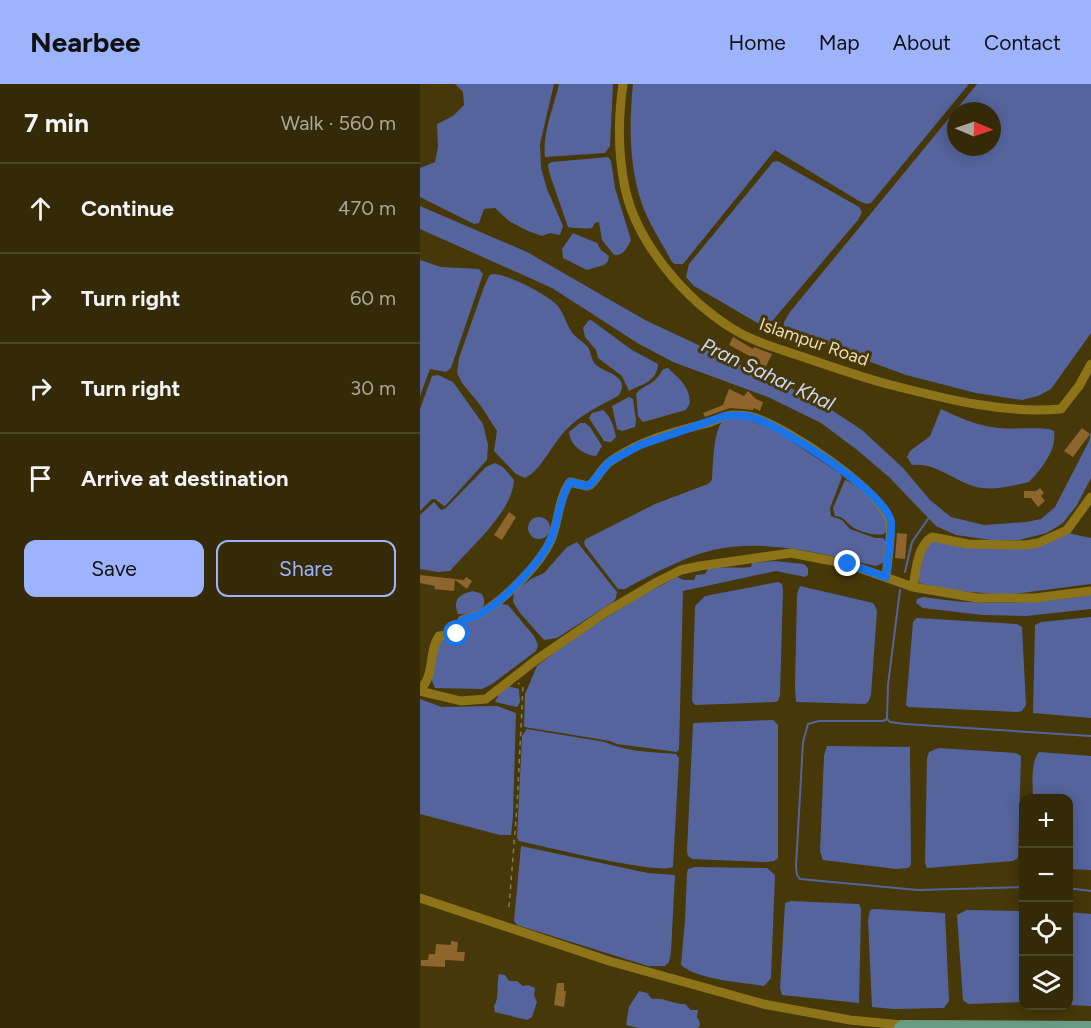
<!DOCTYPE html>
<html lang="en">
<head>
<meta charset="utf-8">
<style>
  body { margin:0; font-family:Figtree,sans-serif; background:#3c3211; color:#f1f3f6 }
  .controls { position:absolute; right:18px; bottom:18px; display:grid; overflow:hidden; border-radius:12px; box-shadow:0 3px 15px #0003 }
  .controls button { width:54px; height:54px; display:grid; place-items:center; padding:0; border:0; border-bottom:2px solid #4e4628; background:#342a07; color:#f1f3f6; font:30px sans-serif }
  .compass { position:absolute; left:527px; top:18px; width:54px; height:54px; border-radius:50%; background:#342a07; box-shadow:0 3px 15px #0003; rotate:92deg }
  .stop { position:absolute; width:18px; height:18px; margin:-14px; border:4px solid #1a73e8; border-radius:50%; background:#fff }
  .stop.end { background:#1a73e8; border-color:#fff; box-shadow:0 2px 6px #0008 }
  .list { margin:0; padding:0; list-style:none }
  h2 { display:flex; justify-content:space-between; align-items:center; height:78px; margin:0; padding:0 24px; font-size:26px }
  h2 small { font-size:20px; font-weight:400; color:#a9a79b }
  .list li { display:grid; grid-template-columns:39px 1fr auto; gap:18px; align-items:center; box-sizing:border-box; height:90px; padding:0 24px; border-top:2px solid #4e4628 }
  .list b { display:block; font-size:22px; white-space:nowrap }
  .list em { font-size:20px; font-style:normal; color:#a9a79b }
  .actions { display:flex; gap:12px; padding:18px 24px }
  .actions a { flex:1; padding:14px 0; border:2px solid #9eb3fd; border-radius:12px; text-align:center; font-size:21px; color:#9eb3fd }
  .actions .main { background:#9eb3fd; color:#111 }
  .icon { flex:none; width:33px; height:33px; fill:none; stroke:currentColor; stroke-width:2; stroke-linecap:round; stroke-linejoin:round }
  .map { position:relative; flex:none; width:671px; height:944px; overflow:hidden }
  header { display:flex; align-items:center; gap:36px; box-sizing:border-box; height:84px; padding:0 30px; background:#9eb3fd; color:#111 }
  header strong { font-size:28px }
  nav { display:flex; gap:33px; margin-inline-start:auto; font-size:21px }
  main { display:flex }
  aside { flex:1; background:#342a07 }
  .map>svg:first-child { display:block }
  .water { fill:#55649c; fill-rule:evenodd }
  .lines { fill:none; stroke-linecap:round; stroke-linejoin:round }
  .stream { stroke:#55649c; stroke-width:2 }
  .building { fill:#8e652d }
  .path { stroke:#8a7c50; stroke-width:1.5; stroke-dasharray:4.5 4.5; stroke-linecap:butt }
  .minor { stroke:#8e7419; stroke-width:9 }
  .major { stroke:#689d83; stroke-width:10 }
  .route { stroke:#1a73e8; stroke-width:8 }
  .labels { text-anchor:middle; stroke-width:6; stroke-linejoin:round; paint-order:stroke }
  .street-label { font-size:18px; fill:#e9dbb4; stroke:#463809 }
  .water-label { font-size:20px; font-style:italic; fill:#cdd8f9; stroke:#463809 }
</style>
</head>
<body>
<header>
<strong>Nearbee</strong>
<nav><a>Home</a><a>Map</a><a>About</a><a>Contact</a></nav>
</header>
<main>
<aside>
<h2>7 min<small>Walk · 560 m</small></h2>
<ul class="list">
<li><svg class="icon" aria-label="ahead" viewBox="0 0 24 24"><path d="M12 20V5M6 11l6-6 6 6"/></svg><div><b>Continue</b></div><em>470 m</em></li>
<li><svg class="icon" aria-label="right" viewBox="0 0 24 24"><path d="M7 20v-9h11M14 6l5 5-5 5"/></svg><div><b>Turn right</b></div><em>60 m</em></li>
<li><svg class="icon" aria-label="right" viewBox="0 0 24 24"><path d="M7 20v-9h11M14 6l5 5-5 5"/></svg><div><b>Turn right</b></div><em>30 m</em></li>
<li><svg class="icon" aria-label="arrive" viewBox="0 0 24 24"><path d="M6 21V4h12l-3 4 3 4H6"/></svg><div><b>Arrive at destination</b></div></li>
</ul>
<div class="actions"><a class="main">Save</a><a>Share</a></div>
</aside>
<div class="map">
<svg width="671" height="944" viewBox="0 0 671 944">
  <rect width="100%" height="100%" fill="#463809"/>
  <path class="water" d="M 35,0 L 134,0 L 120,60 L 121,84 L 127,105 L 143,142 L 140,151 L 130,149 L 122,152 L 108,147 L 89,137 L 75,124 L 64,125 L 59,139 L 54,140 L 0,113 L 0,84 L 15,78 L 18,63 L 17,40 L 33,32 L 44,21 L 43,8 Z
    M 139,0 L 193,0 L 190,62 L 185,69 L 125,73 C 122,49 134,23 139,0 Z
    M 213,0 L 549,0 L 451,119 L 446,120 L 439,117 L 355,66 L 263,180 L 255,180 L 252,178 C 242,159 229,140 222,120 C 209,83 209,39 213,0 Z
    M 557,0 L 671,0 L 671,249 L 631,305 L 618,312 L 602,316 L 556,309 L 486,291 L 383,253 L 364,243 L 364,238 L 370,228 ZM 536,27 L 572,27 L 572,63 L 536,63 Z
    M 188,73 L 191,77 L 195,104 L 211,156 C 207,164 204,172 194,171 L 182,156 L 179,138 L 175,139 L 172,144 C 170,145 151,144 148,143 L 129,88 L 128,80 L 132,78 Z
    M 358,77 L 439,123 L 442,128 L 438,136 L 348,242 L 341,241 L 274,202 L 266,193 L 269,180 L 353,78 Z
    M 0,122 L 107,168 L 225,236 L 396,316 L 442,346 L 483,384 L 510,416 L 531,433 L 564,441 L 606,438 L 621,435 L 635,423 L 669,357 L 671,347 L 671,394 L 657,421 L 643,439 L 627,449 L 599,456 L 571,456 L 536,451 L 516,442 L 469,393 L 436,365 L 401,339 L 348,313 L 253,278 L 219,260 L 132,204 L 0,145 Z
    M 153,149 L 177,159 L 181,166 L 189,172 L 188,177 L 184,181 L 167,186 L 143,174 L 142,165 Z
    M 0,176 L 21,183 L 59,185 L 63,190 L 31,284 L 26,288 L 10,285 L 0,312 Z
    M 72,190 C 86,189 129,211 138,222 C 144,230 146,239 151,247 C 155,254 163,257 168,263 C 171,268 171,275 175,280 C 182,287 193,288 199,295 C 204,300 202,307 198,312 C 181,321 160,331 147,345 C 132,359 123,385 105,394 L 96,390 L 74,367 L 77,347 L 61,322 L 42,299 L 37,289 L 39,274 L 64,203 L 69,192 Z
    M 171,236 L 212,266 L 238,280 C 237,298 222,300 209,307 L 202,292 L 178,274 L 176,266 L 165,253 L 163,244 L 168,237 Z
    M 248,284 C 259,295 269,301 270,319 L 266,326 L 223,338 L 218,332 L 216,310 C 226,298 233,304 243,285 Z
    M 18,291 L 33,298 L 63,340 L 68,361 L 67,376 L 26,421 L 24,422 L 15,415 L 12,415 L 0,427 L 0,325 L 12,292 Z
    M 209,313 L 213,315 L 216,336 L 215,343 L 202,347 L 197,345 L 192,322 Z
    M 521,325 C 540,334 558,342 579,344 C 592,346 625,342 634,347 C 637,367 621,385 609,398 C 595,401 577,406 562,404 C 536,400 518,378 492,381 L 487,373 L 490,367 L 510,352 Z
    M 183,326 C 191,333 194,342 196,353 L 191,358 L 184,357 L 169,334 L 172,329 Z
    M 323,334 L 356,347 L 419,389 L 422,393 L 410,424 L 411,432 L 422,436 L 430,445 L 455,454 L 463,454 L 467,459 L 465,478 L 456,482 C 404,470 347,454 293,466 C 264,473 231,491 205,505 L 198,505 L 165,462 L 164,458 L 166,455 L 235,420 L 288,400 L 292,396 C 293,383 293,346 303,337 C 307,333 317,335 323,334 Z
    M 160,339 L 165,339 L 170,343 L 182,362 L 176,372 C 163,371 150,361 149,348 Z
    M 75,379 L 83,383 L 94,396 C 93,427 50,464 30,487 L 18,488 L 0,485 L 0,431 L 14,418 L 21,426 L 26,424 L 66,383 Z
    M 425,396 C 435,399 460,422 465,432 C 466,436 466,442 467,447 L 464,450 C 454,452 439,448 431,442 C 425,437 424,433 415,432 L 413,424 Z
    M108 444a11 11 0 1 1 22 0a11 11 0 1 1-22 0Z
    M 648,449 L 671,454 L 671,500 L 586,511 L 527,506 L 499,499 C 495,483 504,469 511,456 L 568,464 Z
    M 157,458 L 197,508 L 196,514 L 193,518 L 137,554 L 124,556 L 100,529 L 93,518 L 94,508 L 111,495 L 124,489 L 147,463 Z
    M 354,477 L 384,480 L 388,484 L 388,491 L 385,493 L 356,487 L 263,507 L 259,665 L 257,668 L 197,660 L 190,657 L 104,643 L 105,610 L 117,582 L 151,556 L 219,513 L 257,493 L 264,496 L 274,496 L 276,491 L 285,490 L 288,485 C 302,482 317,485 331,483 L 332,479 Z
    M 358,498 L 362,500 L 363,506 L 360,611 L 358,617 L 355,618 L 275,621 L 272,617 L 275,522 L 285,512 Z
    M 380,502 L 453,519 L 455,522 L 457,527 L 451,611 L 448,618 L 445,620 L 376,618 L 375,604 L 377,510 Z
    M 53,507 L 62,510 C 71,527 52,532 38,530 C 32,515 40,510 53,507 Z
    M 671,511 L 671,525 L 606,532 L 562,531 L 503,524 L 496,519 L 497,515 L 503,513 C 558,522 616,520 671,511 Z
    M 82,520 L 88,521 L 114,552 L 118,561 L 116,567 L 72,600 L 62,605 L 15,604 L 11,594 L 20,555 L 40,552 L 42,551 L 46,539 Z
    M 671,533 L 671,634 L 613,629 L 615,541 L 621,538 Z
    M 497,534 L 597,540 L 602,543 L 606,621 L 602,627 L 598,628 L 488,623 L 486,621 L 493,538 Z
    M 88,602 L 99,605 L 100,618 L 97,623 L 75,618 L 79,610 Z
    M 0,615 L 22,623 L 77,622 L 96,629 L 93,732 L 91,751 L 80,751 L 0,730 Z
    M 353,636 L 358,641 L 358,774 L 354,777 L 347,778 L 272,775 L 268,772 L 267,767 L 273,639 Z
    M 107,645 L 185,658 C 206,668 234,668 256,670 L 259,674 L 253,783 C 238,791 123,762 99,757 L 97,754 L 102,652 Z
    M 407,662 L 490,663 L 491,781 L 488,784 L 476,785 L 403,776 L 400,767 L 404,672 Z
    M 519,664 L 596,669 L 601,672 L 598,774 L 593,777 L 507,784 L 505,778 L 507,674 L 509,668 Z
    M 619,668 L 671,672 L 671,786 L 649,785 L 648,714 L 613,714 C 613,700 610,679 619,668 Z
    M 101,762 L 228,789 L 255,791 L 251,868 L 249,878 L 245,882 L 228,882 L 97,841 L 94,837 Z
    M 275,783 L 347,784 L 355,791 L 351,894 L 344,902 C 322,898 278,896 261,881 L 265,836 L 267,789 L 268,785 Z
    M 371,817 L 439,820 L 441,825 L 439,919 L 362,911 L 360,904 L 365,819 Z
    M 454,825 L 525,829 L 529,917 L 524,924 L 474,925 L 452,923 L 448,836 L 450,826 Z
    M 547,826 L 603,827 L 603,918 L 548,920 L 543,916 L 537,831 Z
    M 648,828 L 671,830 L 671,922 L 649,921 Z
    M 79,890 L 85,891 L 89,897 L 97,897 L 103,902 L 108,901 L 115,904 L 114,911 L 117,918 L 112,933 L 107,936 L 75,928 L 74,922 C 80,913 76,901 79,890 Z
    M 219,907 L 227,909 L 232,915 C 244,913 253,920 265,920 L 271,926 L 278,926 L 277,934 L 279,936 L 280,941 L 278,944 L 219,944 L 206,941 L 209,923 Z"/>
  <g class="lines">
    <path class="stream" d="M 485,488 L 492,458 L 510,432
      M 480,506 L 468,601 L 467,635 L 463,637 L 399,637 L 388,640 L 383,658 L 376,782 L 377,791 L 380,795 L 498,806 L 604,803
      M 467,635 L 470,638 L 485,640 L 671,652
      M 648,804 L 671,807"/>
  </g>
  <path class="building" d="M 313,253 L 333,265 L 334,263 L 352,270 L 343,288 L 333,283 L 337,276 L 309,261 Z
    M 309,305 L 324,312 L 328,307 L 336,315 L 343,318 L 340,327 L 334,324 L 333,326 L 310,324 L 285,333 L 283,329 L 303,321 Z
    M 662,344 L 670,350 L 653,373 L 644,367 Z
    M 620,404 L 624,409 L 621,412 L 625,417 L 618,423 L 611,414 L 604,414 L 604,407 L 616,407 Z
    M 89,428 L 96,433 L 82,456 L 74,451 Z
    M 477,449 L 487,450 L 485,475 L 475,474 Z
    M 0,491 L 44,496 L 46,493 L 52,497 L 47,505 L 35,496 L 34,507 L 14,505 L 15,502 L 0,499 Z
    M 31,857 L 38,858 L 37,868 L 45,868 L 44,877 L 25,876 L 25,883 L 1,882 L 1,876 L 8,876 L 9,870 L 15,870 L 16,860 L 31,861 Z
    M 137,899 L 144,899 L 144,907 L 146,907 L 144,923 L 134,921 Z"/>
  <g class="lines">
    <path class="path" d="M 89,823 L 97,722 L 103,603 L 98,599"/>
    <path class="minor" d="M 203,0 C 198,34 198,70 205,104 C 217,160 266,216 313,245 C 334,258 357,264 380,272 C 410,282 440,293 471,301 C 526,315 584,330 641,325 L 659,302 L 671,280
      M 493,503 C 496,487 497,462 512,453 L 548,460 L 605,461 L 618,459 L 647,446 L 671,413
      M 0,605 C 15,593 8,568 19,552 L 37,550 L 42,536 C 49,534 58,532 64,528 C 87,512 119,482 131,456 C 139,437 138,415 150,398 L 167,402 L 170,401 C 178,394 182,383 191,377 C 219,357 255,347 288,339 C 297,336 304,331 314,331 C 321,331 330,332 336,334 C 370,346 455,402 469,435 C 473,442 467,483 466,493
      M 0,607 L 41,617 L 66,615 L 116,576 L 186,528 L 237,498 L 261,486 L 280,482 L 371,469 L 428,480 L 493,503 L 557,514 L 615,514 L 671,507
      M 0,814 L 189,877 L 343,920 L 430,936 L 482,941"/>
    <path class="major" d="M 479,944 L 482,941 L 671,942"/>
  </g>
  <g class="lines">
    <path class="route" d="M 37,550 L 40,548 L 41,537 C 48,534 56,533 62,529 C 83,517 122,477 131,455 C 139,436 139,414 150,398 L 167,402 L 170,401 L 189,378 L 220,361 L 305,332 C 316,331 327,331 337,335 C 365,345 466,409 471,438 C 472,449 467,480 466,493 L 428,480"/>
  </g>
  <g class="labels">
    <g class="street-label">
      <text transform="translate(394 258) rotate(19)" y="6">Islampur Road</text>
    </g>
    <g class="water-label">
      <text transform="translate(348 290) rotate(25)" y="7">Pran Sahar Khal</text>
    </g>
  </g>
</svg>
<div class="controls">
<button>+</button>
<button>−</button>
<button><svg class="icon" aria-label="locate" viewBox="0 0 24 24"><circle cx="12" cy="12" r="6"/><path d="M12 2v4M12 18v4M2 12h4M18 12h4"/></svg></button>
<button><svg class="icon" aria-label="layers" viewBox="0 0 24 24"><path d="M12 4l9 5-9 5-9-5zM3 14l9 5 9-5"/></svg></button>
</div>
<svg class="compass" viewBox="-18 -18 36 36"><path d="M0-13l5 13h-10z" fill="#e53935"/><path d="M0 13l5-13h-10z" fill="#a9a79b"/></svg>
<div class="stop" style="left:37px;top:550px"></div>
<div class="stop end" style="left:428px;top:480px"></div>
</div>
</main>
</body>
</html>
